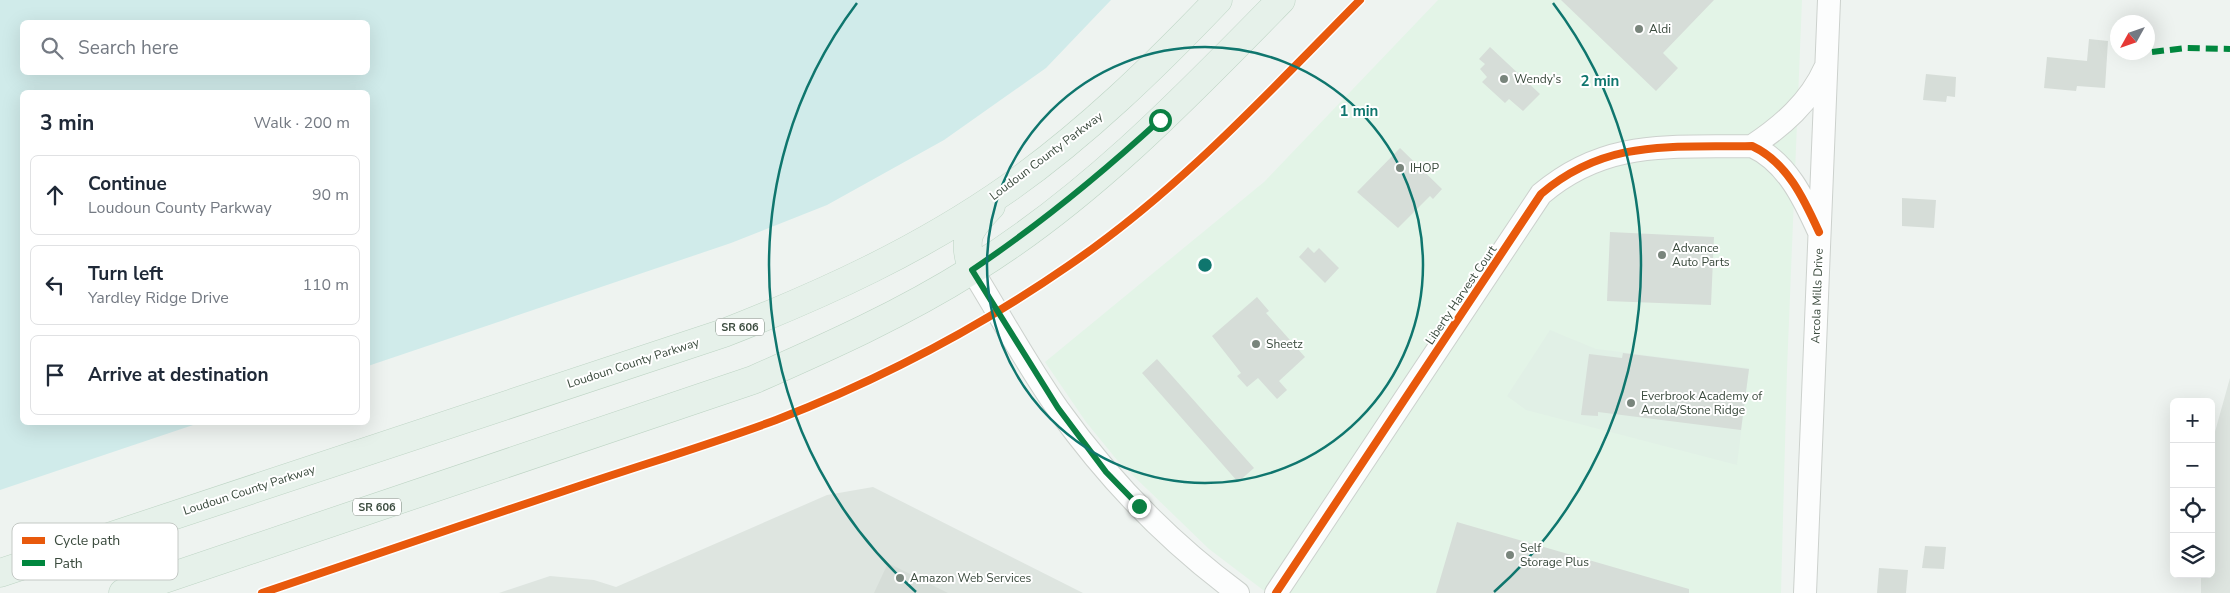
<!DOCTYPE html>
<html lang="en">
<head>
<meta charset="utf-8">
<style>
  body { margin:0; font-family:"Nunito Sans",sans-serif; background:#f2f2f3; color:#1f2937 }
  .controls { position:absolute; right:15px; bottom:15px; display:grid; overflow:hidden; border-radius:8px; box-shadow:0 5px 20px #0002 }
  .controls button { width:45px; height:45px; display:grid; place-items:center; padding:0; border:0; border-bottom:1px solid #e0e1e3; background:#fff; color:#1f2937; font:25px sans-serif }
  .compass { position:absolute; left:2110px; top:15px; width:45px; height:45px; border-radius:50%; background:#fff; box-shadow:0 5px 20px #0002; rotate:230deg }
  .stop { position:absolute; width:15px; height:15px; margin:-11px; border:4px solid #0b8043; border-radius:50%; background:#fff }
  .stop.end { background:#0b8043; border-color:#fff; box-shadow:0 1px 5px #0008 }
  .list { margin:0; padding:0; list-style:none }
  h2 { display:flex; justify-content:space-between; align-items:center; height:65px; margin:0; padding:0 20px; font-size:21px }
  h2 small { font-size:16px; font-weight:400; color:#747a83 }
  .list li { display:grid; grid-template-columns:32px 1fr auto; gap:15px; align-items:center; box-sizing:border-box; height:80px; margin:0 10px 10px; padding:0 10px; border:1px solid #e0e1e3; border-radius:8px }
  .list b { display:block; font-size:19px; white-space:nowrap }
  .list p { margin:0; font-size:16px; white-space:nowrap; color:#747a83 }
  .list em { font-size:16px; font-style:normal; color:#747a83 }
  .icon { flex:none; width:28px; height:28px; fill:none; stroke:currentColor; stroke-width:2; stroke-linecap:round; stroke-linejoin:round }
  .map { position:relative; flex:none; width:2230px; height:593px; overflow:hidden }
  .search { position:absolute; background:#fff; box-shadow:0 5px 20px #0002; left:20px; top:20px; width:350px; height:55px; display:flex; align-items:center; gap:12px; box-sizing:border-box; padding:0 18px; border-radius:8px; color:#747a83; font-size:19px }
  .panel { position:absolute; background:#fff; box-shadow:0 5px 20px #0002; left:20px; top:90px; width:350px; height:335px; border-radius:8px }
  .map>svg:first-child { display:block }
  .commercial { fill:#e3f4e7 }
  .industrial { fill:#dee5e0 }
  .education { fill:#e1f0e6 }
  .green { fill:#d0ebea; fill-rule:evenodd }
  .building { fill:#d6ddd8 }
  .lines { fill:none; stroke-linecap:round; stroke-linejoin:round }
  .minor-casing { stroke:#ccd1cd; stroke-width:24 }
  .major-casing { stroke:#bdd4c4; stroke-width:29 }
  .minor { stroke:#fcfdfd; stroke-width:22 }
  .major { stroke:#e6f1ea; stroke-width:28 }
  .quiet { stroke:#00873e; stroke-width:6; stroke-dasharray:12 6; stroke-linecap:butt }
  .cycleway-casing { stroke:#fff; stroke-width:11 }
  .cycleway { stroke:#e8590c; stroke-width:8 }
  .route { stroke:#0b8043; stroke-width:6 }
  .ring { fill:none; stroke:#0f766e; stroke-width:2.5 }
  .poi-dot { fill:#79857c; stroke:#fff; stroke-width:2 }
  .labels { text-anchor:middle; stroke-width:4; stroke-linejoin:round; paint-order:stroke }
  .shield { fill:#fff; stroke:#758077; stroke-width:1 }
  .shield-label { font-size:11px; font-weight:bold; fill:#3a4a3d }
  .poi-label { font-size:12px; fill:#3a4a3d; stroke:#fff; text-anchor:start }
  .street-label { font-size:12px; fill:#3a4a3d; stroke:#fff }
  .key { fill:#fff; stroke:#c4c9c5; stroke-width:1 }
  .key-label { font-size:14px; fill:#3a4a3d }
  .centre { fill:#0f766e; stroke:#fff; stroke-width:2.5 }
  .ring-label { font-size:15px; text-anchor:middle; font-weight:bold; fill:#0f766e; stroke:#fff; stroke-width:4; stroke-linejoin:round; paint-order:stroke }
</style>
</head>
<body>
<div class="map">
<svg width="2230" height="593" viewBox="0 0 2230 593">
  <rect width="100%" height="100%" fill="#eef3f0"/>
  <path class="commercial" d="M 1438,0 L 1802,0 L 1787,370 L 1781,593 L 1267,593 L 1209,549 L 1117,460 L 1086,422 L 1045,362 L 1264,182 Z"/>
  <path class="industrial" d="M 2230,378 L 2230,593 L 2201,593 L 2201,574 L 2211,574 L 2211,446 Z
    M 873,487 L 1083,593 L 499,593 L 550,576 L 594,580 L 616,587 L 827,495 Z"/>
  <path class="education" d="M 1550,330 L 1596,349 L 1749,368 L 1737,465 L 1526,410 L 1507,396 Z"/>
  <path class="green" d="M 0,0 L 1111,0 L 1046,68 L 944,140 L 827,205 L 731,243 L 368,366 L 368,92 L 22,92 L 22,422 L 199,423 L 0,490 ZM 22,22 L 368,22 L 368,72 L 22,72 Z"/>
  <path class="building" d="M 1561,0 L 1714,0 L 1663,53 L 1678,68 L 1656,91 Z
    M 2089,39 L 2108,41 L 2105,88 L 2077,86 L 2076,91 L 2044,88 L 2047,57 L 2087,61 Z
    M 1490,47 L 1540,94 L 1523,111 L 1509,99 L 1505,103 L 1482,82 L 1487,77 L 1480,69 L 1485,64 L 1479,59 Z
    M 1926,74 L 1956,77 L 1955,97 L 1947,96 L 1946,102 L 1923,100 Z
    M 1400,148 L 1442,189 L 1433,199 L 1430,196 L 1398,228 L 1357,192 Z
    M 1902,198 L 1936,200 L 1934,228 L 1902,226 Z
    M 1610,232 L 1714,237 L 1711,305 L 1607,301 Z
    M 1308,247 L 1314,253 L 1319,248 L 1339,268 L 1325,283 L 1299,257 Z
    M 1257,297 L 1269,311 L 1266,313 L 1305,357 L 1279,381 L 1287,390 L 1277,399 L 1258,378 L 1247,387 L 1237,376 L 1241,373 L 1212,336 Z
    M 1623,353 L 1749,369 L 1741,430 L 1598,412 L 1598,416 L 1581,415 L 1589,354 L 1622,358 Z
    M 1157,359 L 1254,468 L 1238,482 L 1142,373 Z
    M 1457,522 L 1689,589 L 1689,593 L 1436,593 Z
    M 1925,546 L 1946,547 L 1944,569 L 1922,568 Z
    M 888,563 L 948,593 L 874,593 Z
    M 1879,568 L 1908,570 L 1906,593 L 1877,593 Z"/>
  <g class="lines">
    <defs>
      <path id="minor" d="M 1752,146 C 1782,126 1810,102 1825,68
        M 972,270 C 1001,317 1027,365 1058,409 C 1108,479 1169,542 1238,593
        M 1276,593 L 1541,194 C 1607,138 1671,148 1752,146 C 1787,162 1804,199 1819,232
        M 1805,593 L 1829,0"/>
      <path id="major" d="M 972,270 C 963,237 967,231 991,206
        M 0,573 L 724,333 C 824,294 922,249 1010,187 C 1086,133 1153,68 1218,0
        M 123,593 L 753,380 C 828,347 902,314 972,270 C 1089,198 1186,97 1281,0"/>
    </defs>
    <use href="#minor" class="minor-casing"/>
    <use href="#major" class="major-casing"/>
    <use href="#minor" class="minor"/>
    <use href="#major" class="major"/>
    <path class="quiet" d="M 2152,52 L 2186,48 L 2230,49"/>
    <defs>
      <path id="cycleway" d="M 262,593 C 371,556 479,519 588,483 C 651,462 714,443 776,420 C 879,380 977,329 1068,266 C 1178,191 1267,94 1360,0
        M 1276,593 L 1541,194 C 1607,138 1671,148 1752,146 C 1787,162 1804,199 1819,232"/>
    </defs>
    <use href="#cycleway" class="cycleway-casing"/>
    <use href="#cycleway" class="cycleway"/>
  </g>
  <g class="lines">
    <path class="route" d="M 1139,506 L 1106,472 L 1058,408 L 972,270 C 1039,225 1100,175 1160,120"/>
  </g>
  <g class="ring">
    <circle cx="1205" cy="265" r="218"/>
    <path d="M916 592A436 436 0 0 1 857 3M1553 3A436 436 0 0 1 1494 592"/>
  </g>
  <g class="poi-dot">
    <circle cx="1639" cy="29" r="5"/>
    <circle cx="1504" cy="79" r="5"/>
    <circle cx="1400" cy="168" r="5"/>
    <circle cx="1662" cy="255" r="5"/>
    <circle cx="1256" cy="344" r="5"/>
    <circle cx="1631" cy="403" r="5"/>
    <circle cx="1510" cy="555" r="5"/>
    <circle cx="900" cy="578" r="5"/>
  </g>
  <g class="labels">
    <g class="shield">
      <rect x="716" y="318.5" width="48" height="17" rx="4"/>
      <rect x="353" y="498.5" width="48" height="17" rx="4"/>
    </g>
    <g class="shield-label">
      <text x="740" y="331">SR 606</text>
      <text x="377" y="511">SR 606</text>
    </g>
    <g class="poi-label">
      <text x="1649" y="33">Aldi</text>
      <text x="1514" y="83">Wendy's</text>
      <text x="1410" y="172">IHOP</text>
      <text x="1672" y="252">Advance<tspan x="1672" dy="14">Auto Parts</tspan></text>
      <text x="1266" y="348">Sheetz</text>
      <text x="1641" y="400">Everbrook Academy of<tspan x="1641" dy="14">Arcola/Stone Ridge</tspan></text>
      <text x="1520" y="552">Self<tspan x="1520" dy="14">Storage Plus</tspan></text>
      <text x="910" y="582">Amazon Web Services</text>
    </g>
    <g class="street-label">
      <text transform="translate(1046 156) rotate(-37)" y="4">Loudoun County Parkway</text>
      <text transform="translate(1461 295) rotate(-56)" y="4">Liberty Harvest Court</text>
      <text transform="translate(1817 296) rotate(-88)" y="4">Arcola Mills Drive</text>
      <text transform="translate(633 363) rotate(-18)" y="4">Loudoun County Parkway</text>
      <text transform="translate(249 490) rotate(-18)" y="4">Loudoun County Parkway</text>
    </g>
  </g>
  <rect x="12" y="523" width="166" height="57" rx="8" class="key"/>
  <rect x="22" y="537" width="23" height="7" fill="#e8590c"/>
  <rect x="22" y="560" width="23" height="6" fill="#00873e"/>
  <g class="key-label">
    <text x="54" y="545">Cycle path</text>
    <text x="54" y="568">Path</text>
  </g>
  <circle cx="1205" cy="265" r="8" class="centre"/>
  <g class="ring-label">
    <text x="1600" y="86">2 min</text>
    <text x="1359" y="116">1 min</text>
  </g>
</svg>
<div class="controls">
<button>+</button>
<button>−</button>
<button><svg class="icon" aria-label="locate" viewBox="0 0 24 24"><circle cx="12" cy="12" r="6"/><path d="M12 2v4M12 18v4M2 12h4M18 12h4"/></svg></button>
<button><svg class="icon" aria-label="layers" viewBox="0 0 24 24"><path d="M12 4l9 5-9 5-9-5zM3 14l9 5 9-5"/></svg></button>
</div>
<svg class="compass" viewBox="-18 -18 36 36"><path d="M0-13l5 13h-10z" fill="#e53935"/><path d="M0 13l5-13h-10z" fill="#747a83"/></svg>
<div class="stop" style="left:1160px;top:120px"></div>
<div class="stop end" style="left:1139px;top:506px"></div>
<div class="search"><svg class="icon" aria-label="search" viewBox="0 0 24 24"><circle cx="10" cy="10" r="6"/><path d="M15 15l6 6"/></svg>Search here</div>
<section class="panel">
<h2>3 min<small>Walk · 200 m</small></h2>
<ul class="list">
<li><svg class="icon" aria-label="ahead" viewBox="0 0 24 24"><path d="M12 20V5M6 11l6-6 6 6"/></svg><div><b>Continue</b><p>Loudoun County Parkway</p></div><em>90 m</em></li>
<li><svg class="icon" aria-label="left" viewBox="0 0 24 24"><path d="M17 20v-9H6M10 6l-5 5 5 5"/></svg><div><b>Turn left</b><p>Yardley Ridge Drive</p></div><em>110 m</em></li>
<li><svg class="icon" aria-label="arrive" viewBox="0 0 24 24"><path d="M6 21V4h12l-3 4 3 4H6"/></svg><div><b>Arrive at destination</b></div></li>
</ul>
</section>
</div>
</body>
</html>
